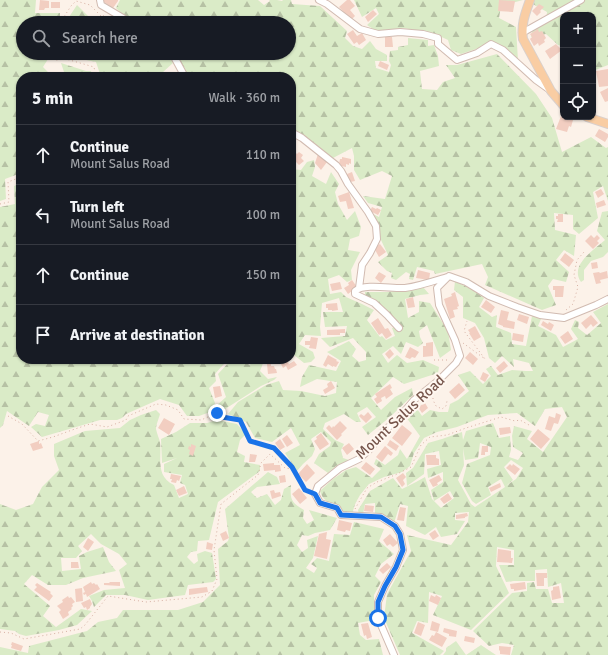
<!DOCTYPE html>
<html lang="en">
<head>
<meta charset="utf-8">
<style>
  body { margin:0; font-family:Signika,sans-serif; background:#20242c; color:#f1f3f6 }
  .controls { position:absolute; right:12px; top:12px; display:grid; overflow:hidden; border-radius:8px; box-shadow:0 1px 3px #0004 }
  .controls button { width:36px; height:36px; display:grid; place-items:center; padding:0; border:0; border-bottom:1px solid #363941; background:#171b24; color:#f1f3f6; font:20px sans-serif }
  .stop { position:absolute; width:12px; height:12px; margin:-9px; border:3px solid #1a73e8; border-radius:50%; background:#fff }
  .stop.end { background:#1a73e8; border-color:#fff; box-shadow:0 1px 4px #0008 }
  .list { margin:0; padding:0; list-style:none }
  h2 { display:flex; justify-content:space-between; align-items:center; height:52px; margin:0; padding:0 16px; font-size:17px }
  h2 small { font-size:13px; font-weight:400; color:#9ea1a6 }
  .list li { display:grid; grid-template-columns:26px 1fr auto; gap:12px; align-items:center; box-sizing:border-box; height:60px; padding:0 16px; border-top:1px solid #363941 }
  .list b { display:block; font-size:15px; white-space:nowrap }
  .list p { margin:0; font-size:13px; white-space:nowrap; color:#9ea1a6 }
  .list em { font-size:13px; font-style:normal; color:#9ea1a6 }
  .icon { flex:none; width:22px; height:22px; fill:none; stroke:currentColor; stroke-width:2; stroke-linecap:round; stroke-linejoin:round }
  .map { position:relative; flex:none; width:608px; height:655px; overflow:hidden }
  .search { position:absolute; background:#171b24; box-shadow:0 1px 3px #0004; left:16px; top:16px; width:280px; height:44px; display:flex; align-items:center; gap:10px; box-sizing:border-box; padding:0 14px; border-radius:22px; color:#9ea1a6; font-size:15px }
  .panel { position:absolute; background:#171b24; box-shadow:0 1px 3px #0004; left:16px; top:72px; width:280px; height:292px; border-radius:16px }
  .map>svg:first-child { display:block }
  .forest { fill:url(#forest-firs); fill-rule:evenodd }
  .building { fill:#f2cec1 }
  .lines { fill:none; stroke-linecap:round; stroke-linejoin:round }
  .minor-casing { stroke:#d1bbb1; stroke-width:8 }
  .major-casing { stroke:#d9d0cd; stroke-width:10 }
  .path { stroke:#d7b0a3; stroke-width:1; stroke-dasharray:1 3; stroke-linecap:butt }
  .minor { stroke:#fff; stroke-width:6 }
  .major { stroke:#f9cda3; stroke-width:8 }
  .route { stroke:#1a73e8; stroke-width:5 }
  .labels { text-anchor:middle; stroke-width:4; stroke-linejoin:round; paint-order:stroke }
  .street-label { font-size:15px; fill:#77564c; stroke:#fff7f0 }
</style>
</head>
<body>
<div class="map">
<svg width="608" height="655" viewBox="0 0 608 655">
  <defs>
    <pattern id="forest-firs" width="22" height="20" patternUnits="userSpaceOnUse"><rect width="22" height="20" fill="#daebc7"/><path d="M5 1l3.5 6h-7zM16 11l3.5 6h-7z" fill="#b6c1a4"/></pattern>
  </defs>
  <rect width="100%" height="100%" fill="#fcf2e9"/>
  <path class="forest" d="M 0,0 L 36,0 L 35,13 L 60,13 L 60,18 L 57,23 L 23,23 L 23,53 L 48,53 L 50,56 L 43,67 L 50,74 L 50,76 L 64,72 L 61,63 L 86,71 L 91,71 L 92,77 L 21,77 L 21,143 L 20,144 L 19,158 L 21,166 L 21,173 L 5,179 L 6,199 L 0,201 Z
    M 120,0 L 258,0 L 264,5 L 270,1 L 269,0 L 277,0 L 282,1 L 283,0 L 291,0 L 292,4 L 320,6 L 347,31 L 345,38 L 353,46 L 362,49 L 370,41 L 376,49 L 387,55 L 387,61 L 375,61 L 376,68 L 389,72 L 391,65 L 389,61 L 390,51 L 398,50 L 398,47 L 408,45 L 408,38 L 428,40 L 428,46 L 434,45 L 438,56 L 439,66 L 420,71 L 422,89 L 437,90 L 443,82 L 455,78 L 446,65 L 457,65 L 497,54 L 536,94 L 552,118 L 562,152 L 591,137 L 606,148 L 608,147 L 608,201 L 603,186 L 593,192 L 598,218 L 579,234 L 573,229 L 573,215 L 554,213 L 555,230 L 576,235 L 574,256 L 564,250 L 556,260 L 569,272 L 566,282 L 553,279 L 548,286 L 556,305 L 542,310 L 485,285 L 488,277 L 482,264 L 435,274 L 434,271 L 417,267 L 413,280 L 409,279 L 410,274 L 406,272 L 396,280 L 391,278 L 392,273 L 387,271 L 378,262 L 388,255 L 381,240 L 373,214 L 379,217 L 382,207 L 368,203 L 363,196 L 385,199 L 392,176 L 382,171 L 360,180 L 354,170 L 354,156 L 352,148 L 333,158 L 291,129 L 291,77 L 189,77 L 175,53 L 289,53 L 289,23 L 128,23 L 124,16 L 116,8 Z
    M 354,0 L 523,0 L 501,6 L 499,18 L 516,27 L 518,61 L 491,44 L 461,54 L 451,50 L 448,40 L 433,33 L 403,28 L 376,31 L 367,25 L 379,14 L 376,8 L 362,17 Z
    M 532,0 L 608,0 L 608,65 L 593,71 L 593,15 L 563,15 L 563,46 L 558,45 L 546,34 L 531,37 L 533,29 L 546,22 L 547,12 L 531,3 Z
    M 77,5 L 95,23 L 79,23 L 69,17 Z
    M 58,53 L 168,53 L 173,63 L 163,72 L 167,77 L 101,77 L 96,62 L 61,55 Z
    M 314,160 L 315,167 L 312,176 L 326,184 L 331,172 L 339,184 L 335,192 L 338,204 L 347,220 L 355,211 L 361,227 L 359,236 L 350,239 L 348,250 L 360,252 L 351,270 L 352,280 L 347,282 L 339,275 L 328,279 L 330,294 L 341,292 L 346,297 L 362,304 L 374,310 L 367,320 L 380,337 L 382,336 L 386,340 L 395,336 L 392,328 L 395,327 L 403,330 L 401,325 L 377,301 L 365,296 L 365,292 L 387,292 L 423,287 L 429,294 L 420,295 L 405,299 L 408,318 L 419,312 L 419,301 L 430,303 L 448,331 L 451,350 L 440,358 L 427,325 L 419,331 L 420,337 L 423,343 L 418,347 L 406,342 L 401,354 L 393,346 L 382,354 L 388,363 L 397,355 L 407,363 L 423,360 L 439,367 L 438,373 L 404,384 L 393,377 L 371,398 L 381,410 L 395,397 L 412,388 L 413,395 L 390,417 L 368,435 L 362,427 L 376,417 L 367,407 L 357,413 L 361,422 L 356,422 L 344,414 L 325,423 L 323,429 L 335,440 L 344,444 L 341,450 L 343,458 L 349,460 L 336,466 L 328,473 L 314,463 L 319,454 L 330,446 L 331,442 L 321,432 L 311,439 L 315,449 L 312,456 L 303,464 L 297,471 L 285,453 L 300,445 L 291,428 L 272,442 L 255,438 L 246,422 L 228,414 L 238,402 L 266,385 L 279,381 L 283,390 L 301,391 L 325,396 L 336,393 L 337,382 L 317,379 L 300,387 L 302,377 L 309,365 L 336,371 L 341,361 L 327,352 L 349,341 L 356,349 L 352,356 L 359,362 L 366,360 L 366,352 L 353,338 L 330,347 L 321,338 L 345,336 L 347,326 L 325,327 L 323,312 L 343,312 L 339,298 L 322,303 L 320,327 L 321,336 L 305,335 L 299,344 L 313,352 L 315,358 L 311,362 L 304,363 L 294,355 L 291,355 L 291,169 L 301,170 L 307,162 Z
    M 21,183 L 21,359 L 228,359 L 215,374 L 216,381 L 209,388 L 215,403 L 213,411 L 199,416 L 187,416 L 179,405 L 160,399 L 126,414 L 122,418 L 117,420 L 100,420 L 42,437 L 31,427 L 36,424 L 45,426 L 49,415 L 38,412 L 29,426 L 7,411 L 3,425 L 0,428 L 0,207 L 15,204 L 14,186 Z
    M 608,211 L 608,252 L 603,257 L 591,261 L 584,270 L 584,280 L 581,282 C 569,265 594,250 605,240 L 597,231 L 602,212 Z
    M 455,281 L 473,290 L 484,298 L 479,307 L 492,317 L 497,315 L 496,327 L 511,333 L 512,344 L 526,346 L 532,316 L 541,319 L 538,326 L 556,335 L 563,347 L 578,339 L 571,329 L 575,320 L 579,322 L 578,328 L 587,335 L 601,323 L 593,312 L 608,304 L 608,655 L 511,655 L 514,645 L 502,643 L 489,646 L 473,631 L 512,593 L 527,591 L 527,583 L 534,582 L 536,589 L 548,589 L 552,603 L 564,603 L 561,583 L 548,587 L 547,569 L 535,570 L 535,581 L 514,581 L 506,582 L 499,565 L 514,565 L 514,550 L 497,547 L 496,566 L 509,593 L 471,630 L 433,615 L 442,596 L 429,592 L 428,623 L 417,621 L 412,633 L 444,651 L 440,655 L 400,655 L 384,618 L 387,594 L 411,551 L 407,535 L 451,545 L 468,522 L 469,512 L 455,513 L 455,520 L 465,521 L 457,534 L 441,537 L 436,527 L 425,535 L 406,526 L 408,506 L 400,504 L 394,523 L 375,513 L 375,503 L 365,504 L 363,514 L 359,514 L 358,510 L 370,491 L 393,478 L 402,489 L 416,482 L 425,477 L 432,499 L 441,508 L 454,498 L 450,491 L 434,501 L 431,490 L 443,482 L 443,472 L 428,478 L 427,469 L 441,465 L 439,451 L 425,454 L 424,474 L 407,486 L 406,473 L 413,468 L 428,443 L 442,439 L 462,432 L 463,440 L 466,431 L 493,423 L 499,438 L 510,436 L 511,450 L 509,457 L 518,460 L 523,453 L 513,447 L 512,436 L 514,426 L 532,431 L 527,439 L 543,452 L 567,417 L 562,407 L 545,409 L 535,426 L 517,413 L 488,415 L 457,427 L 437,432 L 424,438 L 414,453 L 410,466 L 402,472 L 384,477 L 369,484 L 360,495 L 355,504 L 353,511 L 354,513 L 342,513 L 338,506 C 329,503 323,501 320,491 L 333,479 L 346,470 L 356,467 L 372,478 L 381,469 L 374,464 L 376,459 L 385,465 L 398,455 L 400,449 L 407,459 L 420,436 L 406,417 L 415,406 L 422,416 L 430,410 L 439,412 L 448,412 L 450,404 L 458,400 L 469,391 L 458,375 L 470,371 L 483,384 L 491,376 L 486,369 L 491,366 L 498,375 L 512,370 L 526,371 L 533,371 L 529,363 L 513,359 L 514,367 L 502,356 L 495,363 L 489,358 L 484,338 L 475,323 L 463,318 L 463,297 L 454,290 ZM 480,443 L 491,447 L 490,455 L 467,464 L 462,483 L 472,501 L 476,504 L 491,495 L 488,487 L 501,479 L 505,487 L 475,507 L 471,504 L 458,480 L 464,465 L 463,448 L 465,460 L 478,458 ZM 511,460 L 523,468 L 516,479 L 506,486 L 513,480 L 504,467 Z
    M 232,359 L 245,359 L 249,365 L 259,360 L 260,359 L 270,359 L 264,361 L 260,371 L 268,379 L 277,377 L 274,380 L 261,386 L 222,411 L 215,407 L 226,397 L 218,374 Z
    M 156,410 L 160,414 C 159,418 156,425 156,429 C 157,434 159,438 160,442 C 162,458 155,476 174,485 L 179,498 L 188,494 L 185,485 L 180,483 L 182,475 L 164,472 L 164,464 L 177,458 L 162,463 L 161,439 L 176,432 L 190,423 L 207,423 L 217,420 L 237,424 L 246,434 L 240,440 L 237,452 L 245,456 L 244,462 L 260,465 L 260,471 L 218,502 L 209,540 L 198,541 L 197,551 L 191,552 L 187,557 L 194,564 L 198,561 L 197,554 L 205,551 L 212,553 L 216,579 L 213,582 L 188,585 L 185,595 L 148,600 L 125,595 L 106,595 L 94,607 L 92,601 L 89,596 L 104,590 L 125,588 L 119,570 L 127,564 L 119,554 L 101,544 L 91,534 L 78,546 L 82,551 L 76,558 L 61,558 L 62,571 L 81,569 L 79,556 L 87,552 L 103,547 L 109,562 L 116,571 L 83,578 L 66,585 L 48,585 L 32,575 L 24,584 L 50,606 L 43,616 L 56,627 L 81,609 L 92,611 L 77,625 L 59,630 L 26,636 L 19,634 L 15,631 L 0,629 L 0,504 L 16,510 L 33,504 L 42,487 L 59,470 L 54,456 L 54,444 L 85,431 L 120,428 L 130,420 L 141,415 Z
    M 268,472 L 277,477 L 280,484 L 257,487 L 251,492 L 257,498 L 267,494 L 275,505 L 281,500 L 284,489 L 291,485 C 290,500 291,502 304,510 L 303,518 L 307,524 L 314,520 L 309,510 L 337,518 L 330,530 L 315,533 L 308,536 L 302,535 L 297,545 L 302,552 L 308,548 L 307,540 L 318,536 L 313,558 L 306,568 L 314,573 L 317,568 L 311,564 L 317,558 L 329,561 L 334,534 L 350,535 L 354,522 L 384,529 L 379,541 L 394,554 L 381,564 L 375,576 L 381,582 L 374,595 L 374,620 L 358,623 L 360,635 L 366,640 L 379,639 L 383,655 L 0,655 L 0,647 L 28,653 L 29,646 L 87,631 L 98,622 L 117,618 L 123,610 L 178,610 L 203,602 L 220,585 L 218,549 L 228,541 L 229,538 L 225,509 Z
    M 456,641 L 466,655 L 481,645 L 496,655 L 443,655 L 446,651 L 446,648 Z"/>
  <path class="building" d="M 40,0 L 49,1 L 49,8 L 45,8 L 44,10 L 39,10 Z
    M 101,0 L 118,0 L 118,1 L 113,8 Z
    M 347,0 L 350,0 L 355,6 L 350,10 L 355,16 L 351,20 L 339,7 Z
    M 499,0 L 515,1 L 513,12 L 498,11 Z
    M 51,2 L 60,2 L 60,8 L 51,8 Z
    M 539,4 L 544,7 L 540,11 L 541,12 L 537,16 L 532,11 Z
    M 373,10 L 377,14 L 368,22 L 365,17 Z
    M 538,29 L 539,32 L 542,31 L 546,38 L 544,40 L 545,42 L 539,46 L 538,43 L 534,46 L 530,39 L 532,37 L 530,34 Z
    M 353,30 L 357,36 L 362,33 L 366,40 L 359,45 L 357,42 L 354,44 L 347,34 Z
    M 385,37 L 392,37 L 393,47 L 385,47 Z
    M 556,44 L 562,50 L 550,59 L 545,51 Z
    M 380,61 L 389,65 L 387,70 L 378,66 Z
    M 608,69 L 608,86 L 599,87 L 596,71 Z
    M 608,88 L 608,101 L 605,102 L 600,92 Z
    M 561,116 L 573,120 L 571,127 L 569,126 L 567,132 L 556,129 Z
    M 599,129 L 608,134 L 608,137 L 605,142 L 595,136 Z
    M 294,151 L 297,154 L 299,152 L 303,155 L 301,158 L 304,161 L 299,165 L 291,157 L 292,156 L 291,154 Z
    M 318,154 L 327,162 L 321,170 L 315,163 Z
    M 342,157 L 351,159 L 351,164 L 349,163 L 349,165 L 346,164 L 346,167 L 341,166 L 341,165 L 339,164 L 340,159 L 342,159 Z
    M 352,172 L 355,181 L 350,182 L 347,174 Z
    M 601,189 L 604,194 L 598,198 L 595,192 Z
    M 349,192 L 354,208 L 348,209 L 346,201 L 340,202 L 338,196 Z
    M 604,200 L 606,205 L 597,208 L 596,203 Z
    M 372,207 L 376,209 L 377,208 L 381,210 L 378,215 L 370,211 Z
    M 558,214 L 563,214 L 563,222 L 557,222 L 558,219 L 556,219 L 556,216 L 558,216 Z
    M 591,235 L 594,238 L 597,235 L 600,238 L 597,241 L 599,243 L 593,249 L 585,241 Z
    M 380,244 L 386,252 L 379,257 L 374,248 Z
    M 565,253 L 574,260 L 569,267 L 560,260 Z
    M 597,262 L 598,268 L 592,269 L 591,263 Z
    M 418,270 L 430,273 L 429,280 L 416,278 Z
    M 607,271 L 608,278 L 600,280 L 601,283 L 596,284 L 593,273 L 599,272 L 600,273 Z
    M 379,272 L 386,276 L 381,283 L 375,278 Z
    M 352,280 L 357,287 L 348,294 L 344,288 L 349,285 L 348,283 Z
    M 340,282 L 342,289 L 332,291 L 330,284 Z
    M 553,286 L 564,286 L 563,297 L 555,297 L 555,290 L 553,290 Z
    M 455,292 L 459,306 L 457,307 L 458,309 L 453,310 L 455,317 L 450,319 L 444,299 L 452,296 L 451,294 Z
    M 413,297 L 415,307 L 408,308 L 406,299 Z
    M 486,300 L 495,307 L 491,313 L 481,307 Z
    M 337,303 L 338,310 L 332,311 L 332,310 L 328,310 L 328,308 L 326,308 L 326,304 Z
    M 501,310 L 509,312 L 507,320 L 515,322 L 514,329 L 503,327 L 503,326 L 498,324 Z
    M 519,314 L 529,317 L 527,324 L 517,320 Z
    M 591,315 L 598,323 L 593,327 L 591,324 L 586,329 L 581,323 Z
    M 378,318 L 385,329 L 388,328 L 392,335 L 386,339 L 382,333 L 379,335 L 371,323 Z
    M 543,321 L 548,324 L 549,322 L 554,325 L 551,331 L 541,325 Z
    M 475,326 L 481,337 L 474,341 L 469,333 L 470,333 L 468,330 Z
    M 345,329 L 345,333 L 340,333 L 340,335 L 327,335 L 327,330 Z
    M 568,331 L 573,339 L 565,344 L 560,337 Z
    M 513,333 L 524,335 L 523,342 L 512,340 Z
    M 311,337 L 318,338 L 316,349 L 309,348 L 310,345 L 305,345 L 305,341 L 310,341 Z
    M 433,342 L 433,356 L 423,357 L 423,346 L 426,346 L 426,343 Z
    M 410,347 L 419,352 L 415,358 L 412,357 L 410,359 L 405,357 Z
    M 390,349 L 394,354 L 389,359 L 385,354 Z
    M 470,352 L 478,359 L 473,365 L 465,358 Z
    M 328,355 L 337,360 L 336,361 L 339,362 L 336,367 L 333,366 L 333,367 L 328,364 L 326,367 L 323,365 Z
    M 287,361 L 289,364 L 294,361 L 297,365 L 288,370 L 286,366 L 283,368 L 281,364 Z
    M 504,361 L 508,366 L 500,373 L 496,368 Z
    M 271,363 L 271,366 L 274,366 L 275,369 L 276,369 L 277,373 L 268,374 L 267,364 Z
    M 483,372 L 489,375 L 485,382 L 480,379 Z
    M 331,381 L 335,388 L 325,394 L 323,390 L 328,387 L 327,384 Z
    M 459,383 L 465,390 L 455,399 L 449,392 Z
    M 390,384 L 392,388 L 390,389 L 393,394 L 386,399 L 385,396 L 381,398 L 382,401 L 377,404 L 374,399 L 377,397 L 375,394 Z
    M 220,386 L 222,396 L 215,398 L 213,387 Z
    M 425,403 L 428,408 L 422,413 L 418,407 Z
    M 368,412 L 372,417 L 366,423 L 359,416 L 361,414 L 364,416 Z
    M 556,413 L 561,415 L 558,424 L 554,423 L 551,431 L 545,429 L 549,416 L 555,418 Z
    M 164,418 L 175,424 L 169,435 L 158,428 Z
    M 340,421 L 347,428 L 341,434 L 342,435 L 337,440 L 326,428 L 329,425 L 332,428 L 333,426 L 334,427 Z
    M 402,425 L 412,433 L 402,446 L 392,438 Z
    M 510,427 L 511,433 L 500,435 L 499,428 Z
    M 538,429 L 550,439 L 541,449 L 530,439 Z
    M 321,433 L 329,444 L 320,450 L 314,441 L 317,439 L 316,437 Z
    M 287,435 L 293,443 L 287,447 L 282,439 Z
    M 280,439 L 285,447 L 280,450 L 275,443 Z
    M 390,440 L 399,446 L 396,451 L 387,445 Z
    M 39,441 L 39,444 L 41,443 L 43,448 L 33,451 L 30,444 Z
    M 349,443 L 354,449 L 347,455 L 342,448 Z
    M 191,444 L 196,446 L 193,456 L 189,454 L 190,450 L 188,449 L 189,446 L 191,447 Z
    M 385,446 L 393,453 L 391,456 L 388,454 L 382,462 L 376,457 Z
    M 482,446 L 488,446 L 488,452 L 485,452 L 485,455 L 481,455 Z
    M 250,454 L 257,455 L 255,462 L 249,462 Z
    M 426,455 L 436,455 L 436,458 L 439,459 L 439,465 L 427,465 Z
    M 366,462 L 375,469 L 370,475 L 361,468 Z
    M 274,463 L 274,465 L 280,465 L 281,471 L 275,472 L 275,470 L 264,471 L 263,464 Z
    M 307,464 L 315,473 L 306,482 L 298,474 Z
    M 510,464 L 512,466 L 513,464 L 520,469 L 515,475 L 506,468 Z
    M 403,473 L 406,477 L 403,480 L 405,484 L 402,487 L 396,478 Z
    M 171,474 L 181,476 L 179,481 L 177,480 L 176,483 L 171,482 L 172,479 L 170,479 Z
    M 285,475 L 286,482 L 280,483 L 279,476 Z
    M 439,475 L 442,480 L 437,483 L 438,485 L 433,487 L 429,480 Z
    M 500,483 L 501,487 L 491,492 L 489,488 Z
    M 184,486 L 187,493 L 179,496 L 176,490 Z
    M 299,488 L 307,498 L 300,504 L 292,494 Z
    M 274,490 L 275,493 L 280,492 L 281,496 L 272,499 L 270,491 Z
    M 448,493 L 452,499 L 444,504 L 440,499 Z
    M 365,505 L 374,506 L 373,512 L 364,511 Z
    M 400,507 L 406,508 L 404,521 L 397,520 Z
    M 467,513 L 468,516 L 465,517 L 465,518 L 456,519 L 456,515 Z
    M 339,520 L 352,523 L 350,531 L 346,530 L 345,532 L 337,530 Z
    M 435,530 L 439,536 L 433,540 L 429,534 Z
    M 226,531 L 229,538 L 223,541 L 220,534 Z
    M 327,532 L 326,539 L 331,540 L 327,559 L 314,556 L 319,534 Z
    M 390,534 L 398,543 L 393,547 L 390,544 L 387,546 L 383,540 Z
    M 88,538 L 94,542 L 88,551 L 83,547 Z
    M 207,542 L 213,544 L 212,550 L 206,549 Z
    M 498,549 L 511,551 L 511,558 L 513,558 L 512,563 L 497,562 Z
    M 71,562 L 78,562 L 79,568 L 71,568 Z
    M 387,563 L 391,567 L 383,574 L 379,570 Z
    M 536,573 L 547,573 L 547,578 L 544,578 L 544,586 L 537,586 Z
    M 91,582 L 92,584 L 94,583 L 96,585 L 97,584 L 100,589 L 87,597 L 86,594 L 84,595 L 83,593 L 85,592 L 83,587 Z
    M 110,582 L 120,582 L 120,586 L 104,585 L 104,583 L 109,583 Z
    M 525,582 L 526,589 L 514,591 L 514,589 L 511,589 L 510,584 Z
    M 37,583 L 51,592 L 50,593 L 53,596 L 49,601 L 34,590 L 37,587 L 35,585 Z
    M 559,586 L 561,598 L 552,600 L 551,591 L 553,590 L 553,587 Z
    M 207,587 L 208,592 L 189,595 L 189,589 Z
    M 82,588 L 83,601 L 76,602 L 75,589 Z
    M 431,595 L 435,597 L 436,595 L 441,598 L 438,605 L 429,601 Z
    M 68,596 L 69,598 L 71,597 L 75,602 L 72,604 L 73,606 L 71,608 L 72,609 L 68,612 L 69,615 L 63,619 L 59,612 L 61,610 L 57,606 L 63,602 L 62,600 Z
    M 90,599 L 92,604 L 90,607 L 90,608 L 87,610 L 86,607 L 84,608 L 81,603 Z
    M 432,621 L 440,624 L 438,632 L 430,630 Z
    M 418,622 L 425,625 L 421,636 L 414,633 Z
    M 368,623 L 372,637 L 367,639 L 366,635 L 364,636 L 361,624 Z
    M 444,628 L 457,631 L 456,637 L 449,636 L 449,634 L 443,632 Z
    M 436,632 L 447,638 L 442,647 L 429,640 L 432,635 L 434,636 Z
    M 465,636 L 475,638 L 474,643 L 464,641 Z
    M 12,642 L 23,646 L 21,651 L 11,648 L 12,645 L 11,645 Z
    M 499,646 L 511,647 L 510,655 L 500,654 L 500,651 L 499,650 Z"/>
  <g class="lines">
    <defs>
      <path id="minor" d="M 100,0 L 101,5 L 123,18 L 125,23
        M 319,0 L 327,4 L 360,29 L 378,34 L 400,32 L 423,34 L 438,38 L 438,44 L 457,60 L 477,53 L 491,44 L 503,50 L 536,80 L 550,90
        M 522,33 L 581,0
        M 172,53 L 185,77
        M 291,132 L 302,138 L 336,165 L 341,171 L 348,184 L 368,212 L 376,226 L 377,239 L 370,253 L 362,265 L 359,288
        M 399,328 L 387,315 L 374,303 L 355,294 L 355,291 C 365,283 392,289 405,288 C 419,286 434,281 447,277
        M 394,655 L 378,618 L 378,602 L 385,586 L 396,567 L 403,550 L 400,534 L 395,526 L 381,517 L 341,515 L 337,508 L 320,503 L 315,494 L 318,486 L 340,468 L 359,459 L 371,448 L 383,432 L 399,418 L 414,400 L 439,380 L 456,363 L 460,356 L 455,340 L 439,305 L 437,288 L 449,276 L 466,282 L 489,296 L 517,307 L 540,315 L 564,318 L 596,305 L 608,299"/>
      <path id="major" d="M 530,0 C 525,14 521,24 523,39 L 551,91 L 563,105
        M 587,117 L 608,124"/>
    </defs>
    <use href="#minor" class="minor-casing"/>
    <use href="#major" class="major-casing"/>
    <path class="path" d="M 60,23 L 71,6 L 76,1 L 90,5 L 102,17 L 104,15
      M 53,53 L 56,60 L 66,59 L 94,67 L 96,77
      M 0,204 L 9,202 L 8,182 L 21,177
      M 566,310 L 573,304 L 578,287 L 574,275 L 577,260 L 584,252
      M 463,343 L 485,359 L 464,331 L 467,321
      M 434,360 L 450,360
      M 433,394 L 433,400 L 436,406 L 442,409 L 446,406 L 447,401
      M 8,416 L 22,424 L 38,441 L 53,437 L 72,430 L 90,424 L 107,427 L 126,420 L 128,416 L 156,404 L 166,405 L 178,410 L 184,419 L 201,420 L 217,413 L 222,417 L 240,420 L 250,441 L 274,448 L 292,467 L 305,490 L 309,492
      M 355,509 L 367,488 L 377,482 L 395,475 L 411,467 L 421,445 L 430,437 L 447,435 L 466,428 L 501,417 L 515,421 L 520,420 L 529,425
      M 0,632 L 11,633 L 24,639 L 80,629 L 85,625 L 108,596 L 146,602 L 202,597 L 212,591 L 217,579 L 214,550 L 221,504 L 258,475 L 261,463 L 270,454 L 285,468 L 293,469"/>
    <use href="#minor" class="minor"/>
    <use href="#major" class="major"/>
  </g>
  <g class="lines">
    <path class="route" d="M 217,413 L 222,417 L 240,420 L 250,441 L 274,448 L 292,467 L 305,490 L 315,494 L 320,503 L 337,508 L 341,515 L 381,517 L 395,526 L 400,534 L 403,550 L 396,567 L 385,586 L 378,602 L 378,618"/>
  </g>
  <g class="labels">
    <g class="street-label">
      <text transform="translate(400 417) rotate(-43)" y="5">Mount Salus Road</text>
    </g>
  </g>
</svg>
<div class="controls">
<button>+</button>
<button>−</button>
<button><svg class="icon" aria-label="locate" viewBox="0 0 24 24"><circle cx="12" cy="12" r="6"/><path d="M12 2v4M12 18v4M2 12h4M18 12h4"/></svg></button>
</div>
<div class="stop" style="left:378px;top:618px"></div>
<div class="stop end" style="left:217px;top:413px"></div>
<div class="search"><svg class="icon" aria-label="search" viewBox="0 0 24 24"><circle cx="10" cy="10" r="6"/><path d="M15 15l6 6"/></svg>Search here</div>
<section class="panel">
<h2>5 min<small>Walk · 360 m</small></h2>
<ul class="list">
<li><svg class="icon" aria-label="ahead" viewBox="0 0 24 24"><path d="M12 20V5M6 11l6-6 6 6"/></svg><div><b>Continue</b><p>Mount Salus Road</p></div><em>110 m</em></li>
<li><svg class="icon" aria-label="left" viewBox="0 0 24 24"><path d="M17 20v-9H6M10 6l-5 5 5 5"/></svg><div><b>Turn left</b><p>Mount Salus Road</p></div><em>100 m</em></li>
<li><svg class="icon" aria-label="ahead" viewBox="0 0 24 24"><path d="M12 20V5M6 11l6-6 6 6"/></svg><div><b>Continue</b></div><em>150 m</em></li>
<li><svg class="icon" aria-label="arrive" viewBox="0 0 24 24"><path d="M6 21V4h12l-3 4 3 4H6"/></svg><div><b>Arrive at destination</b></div></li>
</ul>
</section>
</div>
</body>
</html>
